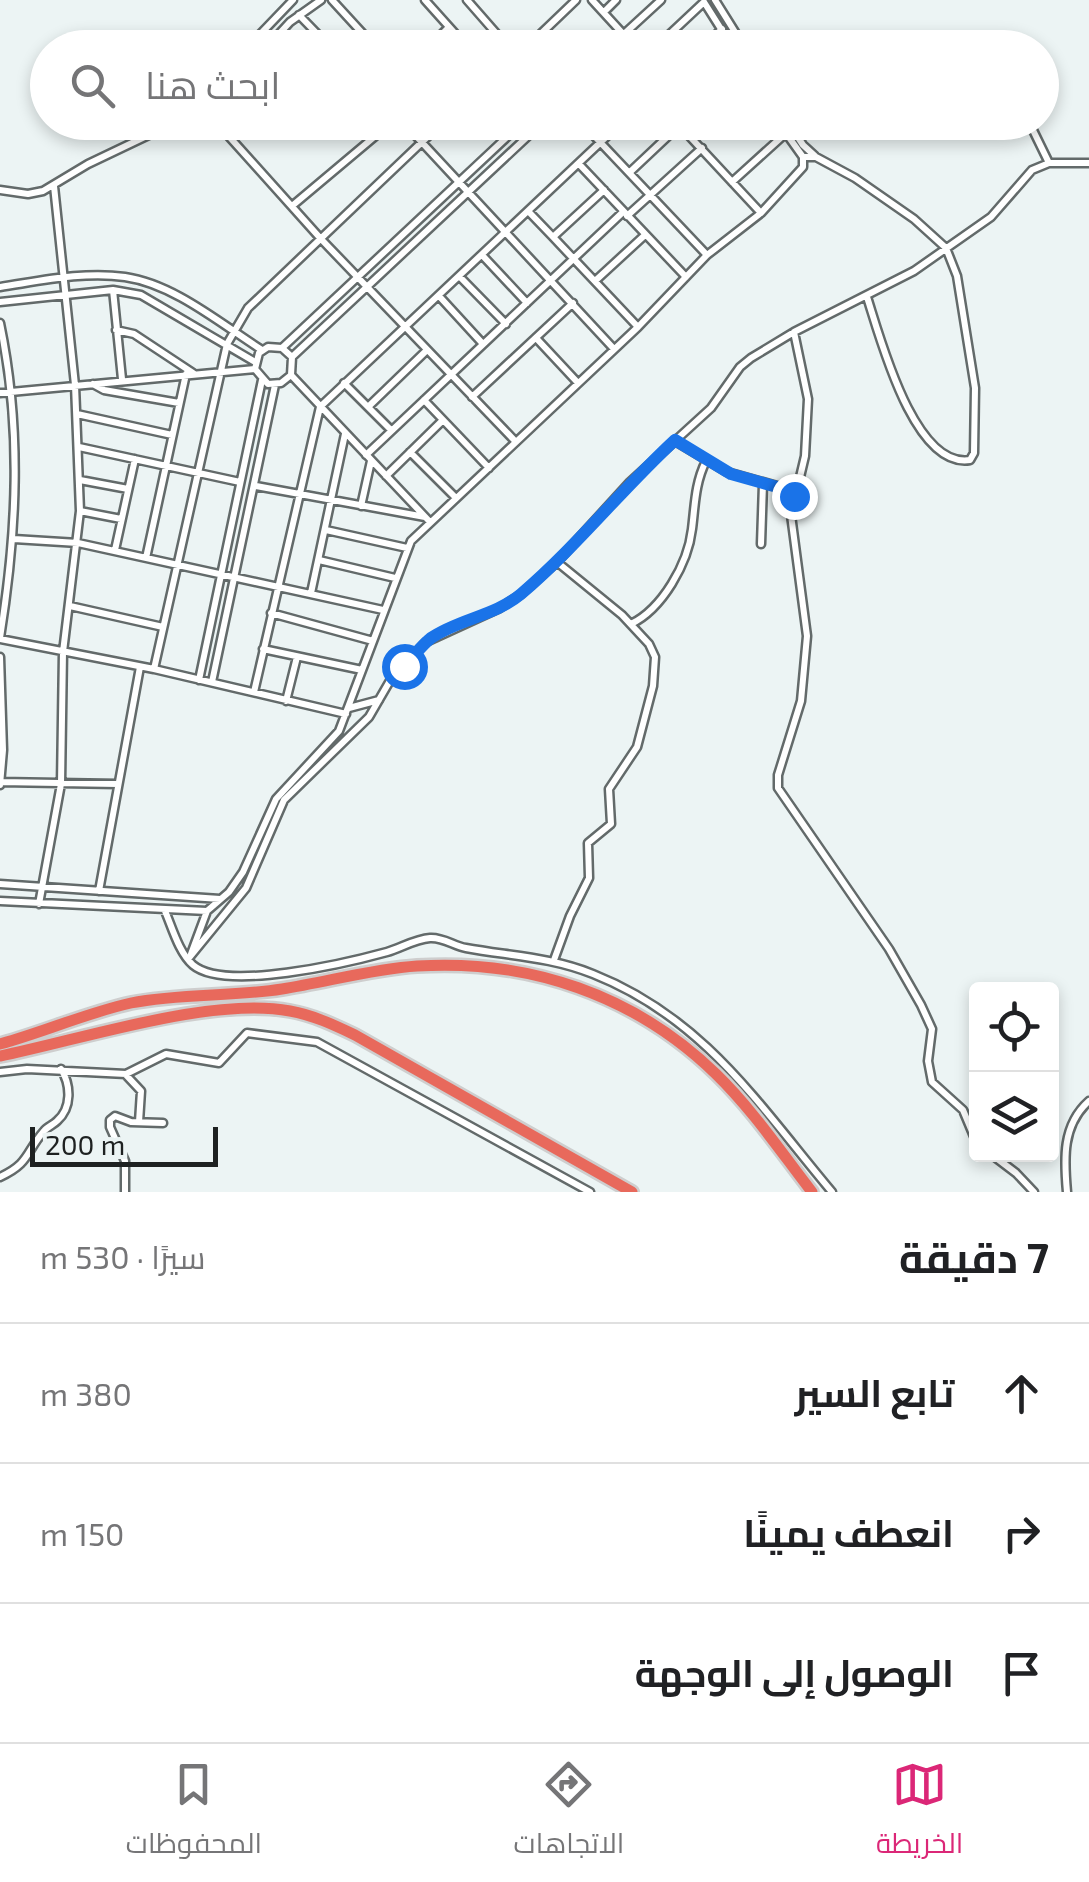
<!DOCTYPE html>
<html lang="ar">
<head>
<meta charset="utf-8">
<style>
  body { margin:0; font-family:"Exo 2",Cairo,sans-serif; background:#f6f6f6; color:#202124; direction:rtl }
  .controls { position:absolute; right:30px; bottom:30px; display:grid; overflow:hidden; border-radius:10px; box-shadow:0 5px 15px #0003 }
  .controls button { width:90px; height:90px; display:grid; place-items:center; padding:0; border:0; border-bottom:2px solid #e0e0e0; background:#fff; color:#202124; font:50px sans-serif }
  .scale { position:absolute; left:30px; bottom:25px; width:188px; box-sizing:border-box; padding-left:10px; border:5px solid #1e2121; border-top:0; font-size:28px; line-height:35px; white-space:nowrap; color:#1e2121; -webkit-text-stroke:8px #ecf4f4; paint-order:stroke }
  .stop { position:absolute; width:30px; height:30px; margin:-22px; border:8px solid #1a73e8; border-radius:50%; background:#fff }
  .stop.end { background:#1a73e8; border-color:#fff; box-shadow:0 2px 10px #0008 }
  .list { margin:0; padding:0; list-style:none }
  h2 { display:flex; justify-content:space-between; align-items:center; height:130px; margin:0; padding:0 40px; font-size:42px }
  h2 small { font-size:32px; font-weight:400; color:#757577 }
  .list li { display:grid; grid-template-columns:65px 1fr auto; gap:30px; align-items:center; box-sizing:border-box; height:140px; padding:0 40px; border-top:2px solid #e0e0e0 }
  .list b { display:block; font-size:38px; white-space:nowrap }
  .list em { font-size:32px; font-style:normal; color:#757577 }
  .icon { flex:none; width:55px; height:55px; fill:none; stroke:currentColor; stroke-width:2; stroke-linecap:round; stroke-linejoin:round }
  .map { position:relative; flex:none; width:1089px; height:1192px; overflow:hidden; direction:ltr }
  .search { position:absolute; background:#fff; box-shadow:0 5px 15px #0003; left:30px; right:30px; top:30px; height:110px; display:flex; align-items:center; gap:25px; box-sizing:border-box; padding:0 35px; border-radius:55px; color:#757577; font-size:38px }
  .sheet { height:550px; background:#fff }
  nav { display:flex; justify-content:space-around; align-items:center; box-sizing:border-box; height:140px; border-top:2px solid #e0e0e0; background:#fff; font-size:28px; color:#757577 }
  nav a { display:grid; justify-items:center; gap:5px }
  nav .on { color:#db2777 }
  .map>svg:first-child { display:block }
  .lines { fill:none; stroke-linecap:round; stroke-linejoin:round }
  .street-casing { stroke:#636a6a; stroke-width:11 }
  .highway-casing { stroke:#cecece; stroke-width:16 }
  .street { stroke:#fff; stroke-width:6 }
  .highway { stroke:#e8695c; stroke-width:11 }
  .route { stroke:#1a73e8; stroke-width:12 }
</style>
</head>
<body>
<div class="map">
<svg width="1089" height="1192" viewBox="0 0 1089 1192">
  <rect width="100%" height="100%" fill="#ecf4f4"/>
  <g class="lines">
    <defs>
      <path id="street" d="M 332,0 L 376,48
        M 425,0 L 468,48
        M 467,0 L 509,48
        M 592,0 L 636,48
        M 715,0 L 745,48
        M 704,2 L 733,48
        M 604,12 L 616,0
        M 299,15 L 331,48
        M 624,34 L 661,0
        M 247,48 L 293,0
        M 266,48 L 290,22 L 321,0
        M 428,48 L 449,27
        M 526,48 L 576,0
        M 655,48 L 704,2
        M 702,48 L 722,29
        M 216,122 L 321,239 L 516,442
        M 403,122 L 614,349
        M 581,122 L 707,255
        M 778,122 L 803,157 L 816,157 L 855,178 L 914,219 L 946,248 L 957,276 L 975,388 L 974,453 L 970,460 C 914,469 880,337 867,297
        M 788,122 L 803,145 L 815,156
        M 1029,122 L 1049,163
        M 680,126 L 761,213
        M 579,164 L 686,277
        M 630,172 L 683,122
        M 732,182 L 785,134
        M 0,190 L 28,194 L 43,191 L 88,164 L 176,122
        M 604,190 L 553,237 L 638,327
        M 292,206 L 392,122
        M 528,211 L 553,237
        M 627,216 L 702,148
        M 482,255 L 527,303
        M 460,277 L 506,324
        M 595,281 L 645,235
        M 0,287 C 40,281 84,271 125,277 C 174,284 221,324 262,350
        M 113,290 L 122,379
        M 439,296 L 483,344
        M 0,302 L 113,290 L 141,295 L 255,362
        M 0,323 C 22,429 17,532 0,638
        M 116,330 L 134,334 L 193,373
        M 794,332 L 808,399 L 805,456 L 791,515 L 807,636 L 801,701 L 778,775 L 778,788 L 889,949 L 921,1005 L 932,1029 L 928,1061 L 932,1082 L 963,1110 L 976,1141
        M 536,338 L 578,383
        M 282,348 L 292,357 L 291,375 L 281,383 L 268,384 L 255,369 L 259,353 L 268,347 L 282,348 L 523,122
        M 292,357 L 543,122
        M 291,375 L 430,522
        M 344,383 L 391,430
        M 93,384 L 104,390 L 179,403
        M 0,393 L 255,369
        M 472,397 L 573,303
        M 424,400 L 489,468
        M 368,407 L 427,350
        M 77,414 L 172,435
        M 675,441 L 727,472 L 795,491
        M 79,447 L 240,482
        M 410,452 L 456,498
        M 366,455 L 623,212
        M 386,476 L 443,420
        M 80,480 L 128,489
        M 256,486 L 425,517
        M 361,506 L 371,461
        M 80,511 L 121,519
        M 326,530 L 407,548
        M 14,539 L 78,543 L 383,610
        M 761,544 L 763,484
        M 115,550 L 135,459
        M 146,558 L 186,374
        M 319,560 L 395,578
        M 311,593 L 345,434
        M 70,606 L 163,627
        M 271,613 L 373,641
        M 631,624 C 662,609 688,564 692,529 C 695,505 695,483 706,461
        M 0,639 L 154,669 L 346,714
        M 263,649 L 362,670
        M 0,657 L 3,750 L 0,785
        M 154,669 L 227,344 L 248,308 L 443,122
        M 199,680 L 262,380
        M 212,682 L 275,385
        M 254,692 L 320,407 L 622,122
        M 286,701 L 297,657
        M 349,708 L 379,700
        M 0,782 L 118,784
        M 0,884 L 220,899
        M 99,891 L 140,667
        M 0,901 L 207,911
        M 39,904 L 61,784 L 63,652 L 80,511 L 75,385 L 54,186
        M 165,911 C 172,927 179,953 193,965 C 225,992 347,963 387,952 C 401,948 415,939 430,938 C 443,937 454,946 466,948 C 510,956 551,957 593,974 C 704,1018 758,1104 832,1192
        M 191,954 L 207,911 L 229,892 L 243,872 L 276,799 L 339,731 L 411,541 L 638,327 L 707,255 L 761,213 L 803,167 L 803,157
        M 188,959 L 246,888 L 284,800 L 369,717 L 391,679 L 426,642 L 500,608 L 520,595 L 557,562 L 630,482 L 711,408 L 740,367 L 751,358 L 794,332 L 914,271 L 991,217 L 1032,170 L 1049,163 L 1089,163
        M 554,960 L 570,916 L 589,878 L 588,843 L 611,824 L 609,789 L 637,747 L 653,686 L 655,657 L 649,644 L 622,615 L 557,562
        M 0,1072 L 27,1069 L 126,1074 L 166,1054 L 219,1063 L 247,1033 L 317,1042 L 590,1192
        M 126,1075 L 141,1091 L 139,1122
        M 991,1154 L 1016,1173 L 1034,1192
        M 0,1177 C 30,1163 25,1153 44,1131 C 47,1127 53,1125 57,1121 C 72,1108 71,1085 61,1069
        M 125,1192 L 125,1161 L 110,1127 L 110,1120 L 115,1116 L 131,1122 L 163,1123
        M 1067,1192 C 1064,1159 1062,1125 1089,1101"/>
      <path id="highway" d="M 0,1044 C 44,1032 86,1013 131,1003 C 181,993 232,997 282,989 C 327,982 372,969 417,966 C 529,959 635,995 716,1074 C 752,1109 781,1152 812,1192
        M 0,1056 C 80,1040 212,996 290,1011 C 313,1015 334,1025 355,1035 L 632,1192"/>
    </defs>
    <use href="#street" class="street-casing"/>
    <use href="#highway" class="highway-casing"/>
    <use href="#street" class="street"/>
    <use href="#highway" class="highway"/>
  </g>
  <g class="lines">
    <path class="route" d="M 404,666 C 413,657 421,646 431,638 C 458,619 495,616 521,594 C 576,547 622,489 675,440 L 731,474 L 795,492 L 794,496"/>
  </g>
</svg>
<div class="controls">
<button><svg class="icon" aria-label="locate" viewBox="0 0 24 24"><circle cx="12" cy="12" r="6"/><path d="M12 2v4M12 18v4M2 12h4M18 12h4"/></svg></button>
<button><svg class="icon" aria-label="layers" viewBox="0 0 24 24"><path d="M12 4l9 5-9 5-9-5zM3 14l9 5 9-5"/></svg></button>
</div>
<div class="scale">200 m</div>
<div class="stop" style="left:404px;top:666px"></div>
<div class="stop end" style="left:794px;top:496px"></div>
<div class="search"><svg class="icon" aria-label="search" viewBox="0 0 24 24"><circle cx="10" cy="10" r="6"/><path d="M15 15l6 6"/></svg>ابحث هنا</div>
</div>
<section class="sheet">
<h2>7 دقيقة<small>سيرًا · 530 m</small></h2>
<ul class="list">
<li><svg class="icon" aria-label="ahead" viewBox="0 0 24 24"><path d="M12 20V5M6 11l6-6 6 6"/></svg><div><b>تابع السير</b></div><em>380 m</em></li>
<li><svg class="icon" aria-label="right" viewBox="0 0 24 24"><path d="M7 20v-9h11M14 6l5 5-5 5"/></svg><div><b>انعطف يمينًا</b></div><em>150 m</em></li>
<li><svg class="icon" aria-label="arrive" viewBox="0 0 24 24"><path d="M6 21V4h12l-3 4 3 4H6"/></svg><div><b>الوصول إلى الوجهة</b></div></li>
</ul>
</section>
<nav>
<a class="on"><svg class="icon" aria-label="map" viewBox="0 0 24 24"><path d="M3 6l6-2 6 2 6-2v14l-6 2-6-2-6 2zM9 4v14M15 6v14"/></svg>الخريطة</a>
<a><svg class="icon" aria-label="directions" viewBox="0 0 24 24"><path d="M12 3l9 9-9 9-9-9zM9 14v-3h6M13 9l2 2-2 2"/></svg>الاتجاهات</a>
<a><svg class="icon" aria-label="saved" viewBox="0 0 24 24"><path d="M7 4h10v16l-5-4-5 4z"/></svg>المحفوظات</a>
</nav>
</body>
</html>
